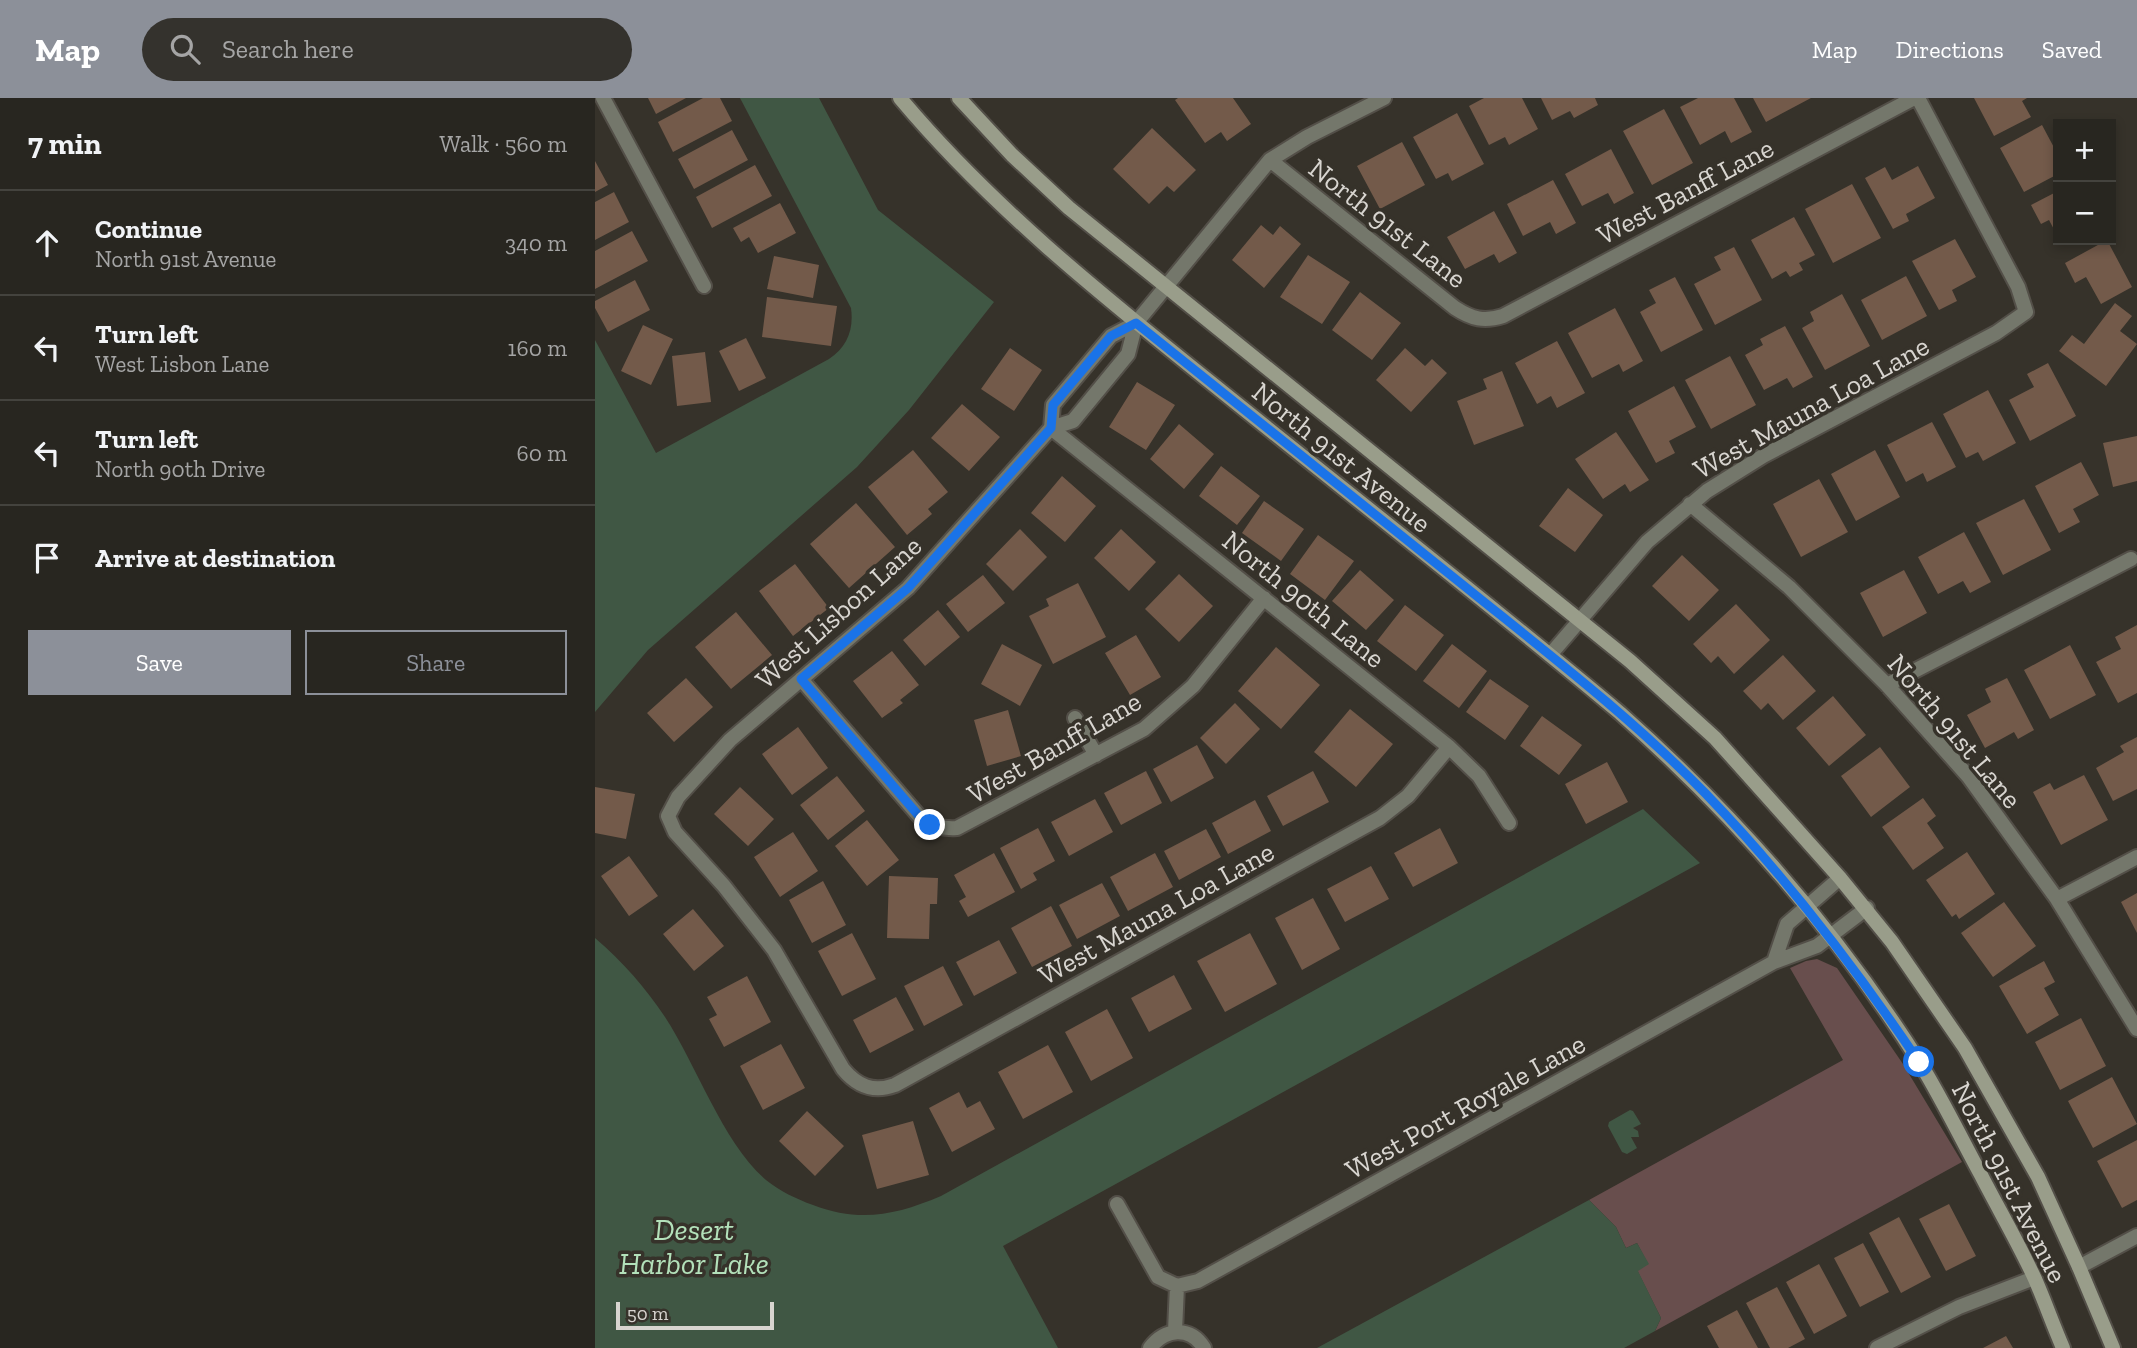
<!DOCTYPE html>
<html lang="en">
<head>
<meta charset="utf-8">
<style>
  body { margin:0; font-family:"Zilla Slab",serif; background:#34322d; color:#f1f3f6 }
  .controls { position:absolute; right:21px; top:21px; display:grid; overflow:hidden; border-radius:0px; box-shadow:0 4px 10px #0003 }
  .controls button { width:63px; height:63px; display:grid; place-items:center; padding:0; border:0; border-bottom:2px solid #44433e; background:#282620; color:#f1f3f6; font:35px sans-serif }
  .scale { position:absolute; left:21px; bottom:18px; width:158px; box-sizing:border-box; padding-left:7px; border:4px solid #d8d5d0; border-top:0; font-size:19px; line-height:24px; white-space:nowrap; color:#d8d5d0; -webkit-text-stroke:5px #36322a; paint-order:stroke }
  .stop { position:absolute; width:21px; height:21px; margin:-16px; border:5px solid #1a73e8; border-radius:50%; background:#fff }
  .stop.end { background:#1a73e8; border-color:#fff; box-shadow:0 2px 7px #0008 }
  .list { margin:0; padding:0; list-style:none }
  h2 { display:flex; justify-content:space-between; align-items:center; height:91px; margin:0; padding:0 28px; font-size:30px }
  h2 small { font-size:23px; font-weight:400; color:#a5a5a5 }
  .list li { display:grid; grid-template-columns:46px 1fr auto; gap:21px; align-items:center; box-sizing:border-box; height:105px; padding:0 28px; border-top:2px solid #44433e }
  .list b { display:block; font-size:26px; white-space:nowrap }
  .list p { margin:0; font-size:23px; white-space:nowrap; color:#a5a5a5 }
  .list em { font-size:23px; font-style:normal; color:#a5a5a5 }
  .actions { display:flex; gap:14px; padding:21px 28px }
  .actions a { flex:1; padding:16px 0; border:2px solid #8c9099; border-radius:0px; text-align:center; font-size:24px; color:#8c9099 }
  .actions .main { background:#8c9099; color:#fff }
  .icon { flex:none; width:38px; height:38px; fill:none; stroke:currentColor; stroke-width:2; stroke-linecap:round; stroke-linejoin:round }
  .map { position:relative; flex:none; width:1542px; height:1250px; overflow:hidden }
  header { display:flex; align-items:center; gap:42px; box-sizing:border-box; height:98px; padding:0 35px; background:#8c9099; color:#fff }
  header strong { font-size:33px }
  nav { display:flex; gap:38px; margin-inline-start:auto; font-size:24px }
  .search { width:490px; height:63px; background:#34322d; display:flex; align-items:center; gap:18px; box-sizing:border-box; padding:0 24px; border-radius:38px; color:#a5a5a5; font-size:26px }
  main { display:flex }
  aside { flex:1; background:#282620 }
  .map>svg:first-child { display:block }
  .green { fill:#684e4d }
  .water { fill:#405744 }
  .building { fill:#735a4a }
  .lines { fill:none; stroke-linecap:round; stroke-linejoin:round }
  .street-casing { stroke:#534f48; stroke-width:18 }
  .secondary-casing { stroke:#534f48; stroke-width:18 }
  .street { stroke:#74776b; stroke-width:14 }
  .secondary { stroke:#999d8a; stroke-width:14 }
  .route { stroke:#1a73e8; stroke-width:9 }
  .labels { text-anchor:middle; stroke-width:7; stroke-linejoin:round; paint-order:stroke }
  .street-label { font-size:28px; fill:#d8d5d0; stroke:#36322a }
  .water-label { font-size:30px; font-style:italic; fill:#b3e1ba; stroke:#36322a }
</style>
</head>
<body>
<header>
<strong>Map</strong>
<div class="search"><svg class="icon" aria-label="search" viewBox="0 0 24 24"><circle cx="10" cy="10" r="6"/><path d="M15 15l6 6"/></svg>Search here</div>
<nav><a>Map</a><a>Directions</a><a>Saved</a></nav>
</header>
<main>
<aside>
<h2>7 min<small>Walk · 560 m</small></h2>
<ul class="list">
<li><svg class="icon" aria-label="ahead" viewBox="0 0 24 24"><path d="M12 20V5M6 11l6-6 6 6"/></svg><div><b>Continue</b><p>North 91st Avenue</p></div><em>340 m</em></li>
<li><svg class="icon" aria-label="left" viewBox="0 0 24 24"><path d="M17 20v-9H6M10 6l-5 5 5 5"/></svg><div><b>Turn left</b><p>West Lisbon Lane</p></div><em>160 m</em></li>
<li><svg class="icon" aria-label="left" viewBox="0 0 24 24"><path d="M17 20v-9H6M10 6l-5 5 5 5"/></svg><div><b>Turn left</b><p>North 90th Drive</p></div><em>60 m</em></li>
<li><svg class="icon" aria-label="arrive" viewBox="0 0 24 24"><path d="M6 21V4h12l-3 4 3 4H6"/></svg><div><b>Arrive at destination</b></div></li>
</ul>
<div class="actions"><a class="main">Save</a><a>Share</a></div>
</aside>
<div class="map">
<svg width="1542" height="1250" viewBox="0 0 1542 1250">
  <rect width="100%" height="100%" fill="#36322a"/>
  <path class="green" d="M 1222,861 L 1242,870 L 1308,966 L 1367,1064 L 1060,1233 L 1066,1220 L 1042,1172 L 1053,1166 L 1042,1145 L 1031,1150 L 1021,1129 L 994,1102 L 1248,962 L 1195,870 L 1211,863 Z"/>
  <path class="water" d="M 145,0 L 224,0 L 283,112 L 399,204 L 314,312 L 262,369 L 53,552 L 0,614 L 0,242 L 61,355 L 234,261 C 252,249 259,232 256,210 Z
    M 1048,711 L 1105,765 L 408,1148 L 463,1250 L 0,1250 L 0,840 C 28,864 50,889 70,919 C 102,968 128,1045 171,1082 C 185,1093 201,1101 218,1107 C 265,1125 301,1117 346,1098 Z
    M 1035,1012 L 1038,1013 L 1046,1026 L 1038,1030 L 1043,1033 L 1044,1039 L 1036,1039 L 1042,1050 L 1032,1056 L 1027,1054 L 1013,1028 L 1014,1024 Z
    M 994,1102 L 1021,1129 L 1031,1150 L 1042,1145 L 1054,1166 L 1043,1173 L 1066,1220 L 1060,1233 L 1029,1250 L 722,1250 Z"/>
  <path class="building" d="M 53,0 L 91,0 L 61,16 Z
    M 108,0 L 125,0 L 137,23 L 78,54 L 63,24 Z
    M 583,0 L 638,0 L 656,26 L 632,43 L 626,34 L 610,45 L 580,2 Z
    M 889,0 L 927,0 L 943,31 L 914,47 L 910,39 L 894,47 L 874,8 Z
    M 946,0 L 1000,0 L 1003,7 L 979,20 L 975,13 L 957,22 Z
    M 1103,0 L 1139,0 L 1157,34 L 1136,45 L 1130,33 L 1105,47 L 1085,9 Z
    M 1158,0 L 1216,0 L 1171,24 Z
    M 1379,0 L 1432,0 L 1427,3 L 1436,19 L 1399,38 Z
    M 1069,11 L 1098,65 L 1057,87 L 1028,33 Z
    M 862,15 L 889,66 L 857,83 L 853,75 L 841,81 L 818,39 Z
    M 1447,27 L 1463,57 L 1463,76 L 1429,94 L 1405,50 Z
    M 557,30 L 601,72 L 579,94 L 572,88 L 554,106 L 518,71 Z
    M 137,32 L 153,62 L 99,91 L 83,61 Z
    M 807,44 L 830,87 L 785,111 L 762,68 Z
    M 1016,51 L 1039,95 L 1019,106 L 1013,95 L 987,108 L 970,76 Z
    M 0,63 L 13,87 L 0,94 Z
    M 160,67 L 177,98 L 117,130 L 101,99 Z
    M 1323,68 L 1340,100 L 1311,116 L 1314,123 L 1298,131 L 1270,80 L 1290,69 L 1297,82 Z
    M 958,82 L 981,125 L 961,136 L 955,124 L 928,138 L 912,106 Z
    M 1257,86 L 1286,140 L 1238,165 L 1210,111 Z
    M 1463,93 L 1463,139 L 1454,122 L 1446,126 L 1436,107 Z
    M 19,94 L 34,124 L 0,142 L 0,104 Z
    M 185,105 L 201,135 L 163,155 L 154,139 L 146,144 L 138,130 Z
    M 899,113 L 922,155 L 904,165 L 899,156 L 870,171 L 852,139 Z
    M 1199,119 L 1220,157 L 1204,165 L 1208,172 L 1195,179 L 1191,173 L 1177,181 L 1156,142 Z
    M 666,127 L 678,137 L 685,128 L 706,146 L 669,190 L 637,162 Z
    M 37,133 L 53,163 L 0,191 L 0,153 Z
    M 1360,141 L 1381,179 L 1357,192 L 1362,203 L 1344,212 L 1317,163 Z
    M 1512,142 L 1537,189 L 1506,206 L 1491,179 L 1480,185 L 1470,165 Z
    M 1139,149 L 1167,202 L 1120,227 L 1099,186 L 1126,172 L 1119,159 Z
    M 713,157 L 755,184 L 727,226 L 685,199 Z
    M 179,158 L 224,167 L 218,200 L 172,191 Z
    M 1311,178 L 1332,218 L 1287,242 L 1266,202 Z
    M 1080,179 L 1108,232 L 1066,254 L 1045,214 L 1061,205 L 1054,192 Z
    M 40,182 L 55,212 L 13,234 L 0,210 L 0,203 Z
    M 765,194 L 806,225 L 777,262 L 737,232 Z
    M 1247,196 L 1275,248 L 1230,272 L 1207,230 L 1219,223 L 1215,214 Z
    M 172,199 L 242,208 L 236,248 L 167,239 Z
    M 1520,205 L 1537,218 L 1525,233 L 1542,246 L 1511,288 L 1464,253 L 1477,237 L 1489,246 Z
    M 1020,210 L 1048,263 L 1028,274 L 1024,266 L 997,280 L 973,235 Z
    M 48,227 L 78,241 L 56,287 L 26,273 Z
    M 1190,228 L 1218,279 L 1198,290 L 1192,280 L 1169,292 L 1150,257 L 1168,247 L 1165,241 Z
    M 151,240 L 171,280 L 144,293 L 124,253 Z
    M 962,243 L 990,295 L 962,310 L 956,298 L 942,306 L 920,265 Z
    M 415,250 L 447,272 L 419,313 L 386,291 Z
    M 810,250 L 830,268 L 837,261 L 852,275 L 816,314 L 781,282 Z
    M 110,254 L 116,304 L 82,308 L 77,258 Z
    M 1135,258 L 1161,307 L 1116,331 L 1090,282 Z
    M 1453,265 L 1481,318 L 1435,343 L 1414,302 L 1439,289 L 1432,276 Z
    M 907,273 L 929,328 L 879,347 L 862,303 L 892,291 L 888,281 Z
    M 542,284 L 580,307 L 551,352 L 514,329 Z
    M 1079,288 L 1101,329 L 1074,343 L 1080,355 L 1061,365 L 1033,313 Z
    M 1393,292 L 1421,345 L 1388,363 L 1383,354 L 1371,360 L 1348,316 Z
    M 367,306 L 405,339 L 374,373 L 336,340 Z
    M 1337,324 L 1361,369 L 1332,384 L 1328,375 L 1311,384 L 1292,347 Z
    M 584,326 L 619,356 L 589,391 L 555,361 Z
    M 1021,334 L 1054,382 L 1035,394 L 1030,386 L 1008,401 L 980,361 Z
    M 1542,338 L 1542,383 L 1518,389 L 1508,345 Z
    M 318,352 L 353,394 L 333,411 L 337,416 L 312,437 L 273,389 Z
    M 1280,352 L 1305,399 L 1261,423 L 1236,376 Z
    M 1486,364 L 1504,397 L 1478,411 L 1485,424 L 1464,435 L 1440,388 Z
    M 626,368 L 665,398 L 642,427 L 604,398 Z
    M 467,378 L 501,408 L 470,444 L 436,415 Z
    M 1224,381 L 1253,434 L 1206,459 L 1178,406 Z
    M 973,390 L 1008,417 L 980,454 L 944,428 Z
    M 1429,401 L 1456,452 L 1408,477 L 1381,425 Z
    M 669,403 L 709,431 L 686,463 L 647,435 Z
    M 261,405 L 300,449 L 254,490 L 215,446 Z
    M 425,431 L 452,459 L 418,493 L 391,466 Z
    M 526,431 L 561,464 L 534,493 L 499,460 Z
    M 1369,434 L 1396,484 L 1375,495 L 1368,483 L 1343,496 L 1323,459 Z
    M 723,437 L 759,463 L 730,502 L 695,476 Z
    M 1087,457 L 1124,492 L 1094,523 L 1057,488 Z
    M 200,466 L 234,510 L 198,538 L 164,493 Z
    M 765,472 L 799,502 L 771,532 L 737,503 Z
    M 1309,472 L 1332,515 L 1288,539 L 1265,495 Z
    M 584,476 L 618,508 L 584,544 L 550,511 Z
    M 388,477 L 410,505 L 373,534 L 351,506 Z
    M 483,485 L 511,539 L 458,566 L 434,518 L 454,508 L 451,501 Z
    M 1141,506 L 1175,542 L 1139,576 L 1123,558 L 1116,565 L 1098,546 Z
    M 810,507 L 849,537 L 821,573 L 782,543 Z
    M 343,512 L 365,539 L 330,568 L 308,542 Z
    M 141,514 L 177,557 L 136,591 L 100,549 Z
    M 1542,527 L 1542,595 L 1523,605 L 1501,564 L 1526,551 L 1520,539 Z
    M 541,537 L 566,579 L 535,597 L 510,555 Z
    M 407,546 L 447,567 L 425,608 L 386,586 Z
    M 857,546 L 892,573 L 864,610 L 828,583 Z
    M 1475,547 L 1501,597 L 1455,621 L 1429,572 Z
    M 681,549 L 725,587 L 686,631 L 643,593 Z
    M 297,553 L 324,587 L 305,602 L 308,605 L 287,620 L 258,583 Z
    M 1188,557 L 1221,593 L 1188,622 L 1173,605 L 1166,612 L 1148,593 Z
    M 91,580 L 118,609 L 79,644 L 52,615 Z
    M 1412,580 L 1439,632 L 1423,641 L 1419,634 L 1390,650 L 1372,617 L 1396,604 L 1390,591 Z
    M 895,581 L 934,608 L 910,642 L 871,614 Z
    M 1238,598 L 1271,637 L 1234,668 L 1201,630 Z
    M 640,605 L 665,631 L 631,666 L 605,640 Z
    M 755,611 L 798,646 L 761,689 L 719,654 Z
    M 413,612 L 426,658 L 392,668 L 379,622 Z
    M 947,618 L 987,647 L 964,677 L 925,648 Z
    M 203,629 L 233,670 L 197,697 L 167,656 Z
    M 1542,639 L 1542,691 L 1518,703 L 1501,670 L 1529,654 L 1525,648 Z
    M 602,647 L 619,680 L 576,704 L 558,671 Z
    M 1285,649 L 1315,689 L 1276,719 L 1246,678 Z
    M 1012,664 L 1033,704 L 991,726 L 970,686 Z
    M 551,673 L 567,705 L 526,727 L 509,695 Z
    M 718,673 L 734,704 L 688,728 L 672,698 Z
    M 1489,677 L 1513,722 L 1466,747 L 1438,694 L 1455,685 L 1459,692 Z
    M 242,678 L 270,713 L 233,742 L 205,707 Z
    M 0,689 L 40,696 L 31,741 L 0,735 Z
    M 145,689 L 179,721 L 153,748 L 119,716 Z
    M 1328,700 L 1341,718 L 1332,725 L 1349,750 L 1318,772 L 1287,729 Z
    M 500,701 L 518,734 L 474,758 L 456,724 Z
    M 660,702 L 676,733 L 633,756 L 617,725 Z
    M 272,722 L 304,762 L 272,788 L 240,748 Z
    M 443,730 L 460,763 L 438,775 L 442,782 L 426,791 L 405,750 Z
    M 845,730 L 863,765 L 818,789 L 799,755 Z
    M 611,731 L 626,759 L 584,782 L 569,753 Z
    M 198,734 L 223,773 L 185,799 L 159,759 Z
    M 1372,754 L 1400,796 L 1364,821 L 1361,816 L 1357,819 L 1331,782 Z
    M 399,755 L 420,794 L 373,819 L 364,803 L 371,799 L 359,777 Z
    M 560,755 L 578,789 L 533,813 L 515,779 Z
    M 34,758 L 63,798 L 34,818 L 6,778 Z
    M 776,768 L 794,801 L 750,824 L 732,791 Z
    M 294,778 L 343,780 L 342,806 L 335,806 L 334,841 L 292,840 Z
    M 228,783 L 251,827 L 217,845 L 194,802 Z
    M 507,785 L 525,818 L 482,841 L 464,807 Z
    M 1542,795 L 1542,835 L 1526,804 Z
    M 718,800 L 745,851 L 707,872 L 680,820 Z
    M 1409,804 L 1441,848 L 1398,879 L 1366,835 Z
    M 456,808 L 477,848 L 437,869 L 416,830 Z
    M 98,811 L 129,848 L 99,873 L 68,836 Z
    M 257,835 L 281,881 L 247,898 L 223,853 Z
    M 655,835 L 682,886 L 630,914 L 602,863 Z
    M 404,842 L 422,875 L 379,898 L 361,864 Z
    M 1449,863 L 1460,884 L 1449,890 L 1464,917 L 1432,936 L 1404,888 Z
    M 348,868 L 368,907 L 329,928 L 309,888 Z
    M 579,877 L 597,911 L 554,934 L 536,900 Z
    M 152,878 L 176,924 L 129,949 L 114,921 L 122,917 L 112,899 Z
    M 301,899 L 319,932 L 275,955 L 258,922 Z
    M 512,911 L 538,960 L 496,983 L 470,934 Z
    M 1486,920 L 1511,968 L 1465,992 L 1440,944 Z
    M 186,946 L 210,990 L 168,1012 L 145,968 Z
    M 453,947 L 478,994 L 428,1021 L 403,974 Z
    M 1517,979 L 1542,1026 L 1498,1050 L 1473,1003 Z
    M 364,994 L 372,1010 L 385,1003 L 400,1031 L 357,1054 L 334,1010 Z
    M 212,1013 L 249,1048 L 220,1078 L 184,1043 Z
    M 318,1023 L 334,1077 L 282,1091 L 267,1037 Z
    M 1542,1042 L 1542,1102 L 1527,1110 L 1502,1063 Z
    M 1354,1106 L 1381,1158 L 1351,1173 L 1324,1121 Z
    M 1304,1119 L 1336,1179 L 1306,1195 L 1274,1135 Z
    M 1268,1145 L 1294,1194 L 1265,1209 L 1239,1160 Z
    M 1224,1166 L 1252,1218 L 1219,1236 L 1191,1184 Z
    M 1182,1189 L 1210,1241 L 1193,1250 L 1175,1250 L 1151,1205 Z
    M 1142,1212 L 1163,1250 L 1124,1250 L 1112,1228 Z
    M 1411,1238 L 1418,1250 L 1388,1250 Z"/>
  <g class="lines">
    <defs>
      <path id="street" d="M 8,0 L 109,188
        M 675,62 L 860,210 C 877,221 889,224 908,218 L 1319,0
        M 541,225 L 533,256 L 478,323 L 456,330 L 313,490 L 135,642 L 83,699 L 73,718 L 80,734 L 129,788 L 179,852 L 248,971 C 262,988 278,995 300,987 L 785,720 L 813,698 L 854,649
        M 456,330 L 854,649 L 884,678 L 914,725
        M 456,330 L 458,307 L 516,238 L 541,225 L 675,62 L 712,39 L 789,0
        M 1095,406 L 1194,489 L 1292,587 L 1373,678 L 1462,801 L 1542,931
        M 955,557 L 1052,444 L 1112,393 L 1168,358 L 1401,235 L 1431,214 L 1423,189 L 1323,0
        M 206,581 L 324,718 C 337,728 346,731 362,730 L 549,631 L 598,588 L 669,500
        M 1292,587 L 1536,461
        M 480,620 L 501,657
        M 1462,801 L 1542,759
        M 1179,864 L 1192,826 L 1245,780
        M 522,1106 L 563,1179 L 582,1188 L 580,1233
        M 1484,1169 L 1542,1138
        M 582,1188 L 603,1183 L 1179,864 L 1222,848 L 1272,810
        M 555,1250 C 569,1231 595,1227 609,1250
        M 1282,1250 L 1364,1209 L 1439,1180"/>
      <path id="secondary" d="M 305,0 C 398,111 513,202 625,292 C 759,400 894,505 1025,615 C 1140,717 1243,835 1325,965 C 1347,1001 1366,1040 1386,1077 C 1404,1112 1424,1146 1440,1181 C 1450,1204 1458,1227 1468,1250
        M 364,0 L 417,57 L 474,110 L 1035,563 L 1120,640 L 1245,780 L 1297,844 L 1370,950 L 1443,1079 L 1484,1169 L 1518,1250"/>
    </defs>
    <use href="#street" class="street-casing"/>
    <use href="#secondary" class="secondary-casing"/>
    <use href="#street" class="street"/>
    <use href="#secondary" class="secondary"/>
  </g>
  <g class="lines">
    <path class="route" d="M 335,727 L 324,718 L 206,581 L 313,490 L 456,330 L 458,307 L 516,238 L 541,225 C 650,312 759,399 868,487 C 951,554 1036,619 1111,696 C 1191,779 1260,869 1324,964"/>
  </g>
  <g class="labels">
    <g class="street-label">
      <text transform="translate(1090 93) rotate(-28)" y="10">West Banff Lane</text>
      <text transform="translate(793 125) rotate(38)" y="10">North 91st Lane</text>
      <text transform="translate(1216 309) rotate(-29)" y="10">West Mauna Loa Lane</text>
      <text transform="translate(747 359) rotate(39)" y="10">North 91st Avenue</text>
      <text transform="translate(709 501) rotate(39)" y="10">North 90th Lane</text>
      <text transform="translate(243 514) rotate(-42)" y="10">West Lisbon Lane</text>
      <text transform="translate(1360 633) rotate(50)" y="10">North 91st Lane</text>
      <text transform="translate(459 649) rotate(-30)" y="10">West Banff Lane</text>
      <text transform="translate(561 815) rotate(-29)" y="10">West Mauna Loa Lane</text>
      <text transform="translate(870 1008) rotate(-29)" y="10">West Port Royale Lane</text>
      <text transform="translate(1415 1084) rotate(63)" y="10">North 91st Avenue</text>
    </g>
    <g class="water-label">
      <text x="99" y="1142">Desert<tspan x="99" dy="34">Harbor Lake</tspan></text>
    </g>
  </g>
</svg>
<div class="controls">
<button>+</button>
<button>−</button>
</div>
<div class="scale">50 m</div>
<div class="stop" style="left:1324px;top:964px"></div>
<div class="stop end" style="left:335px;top:727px"></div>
</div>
</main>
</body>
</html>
